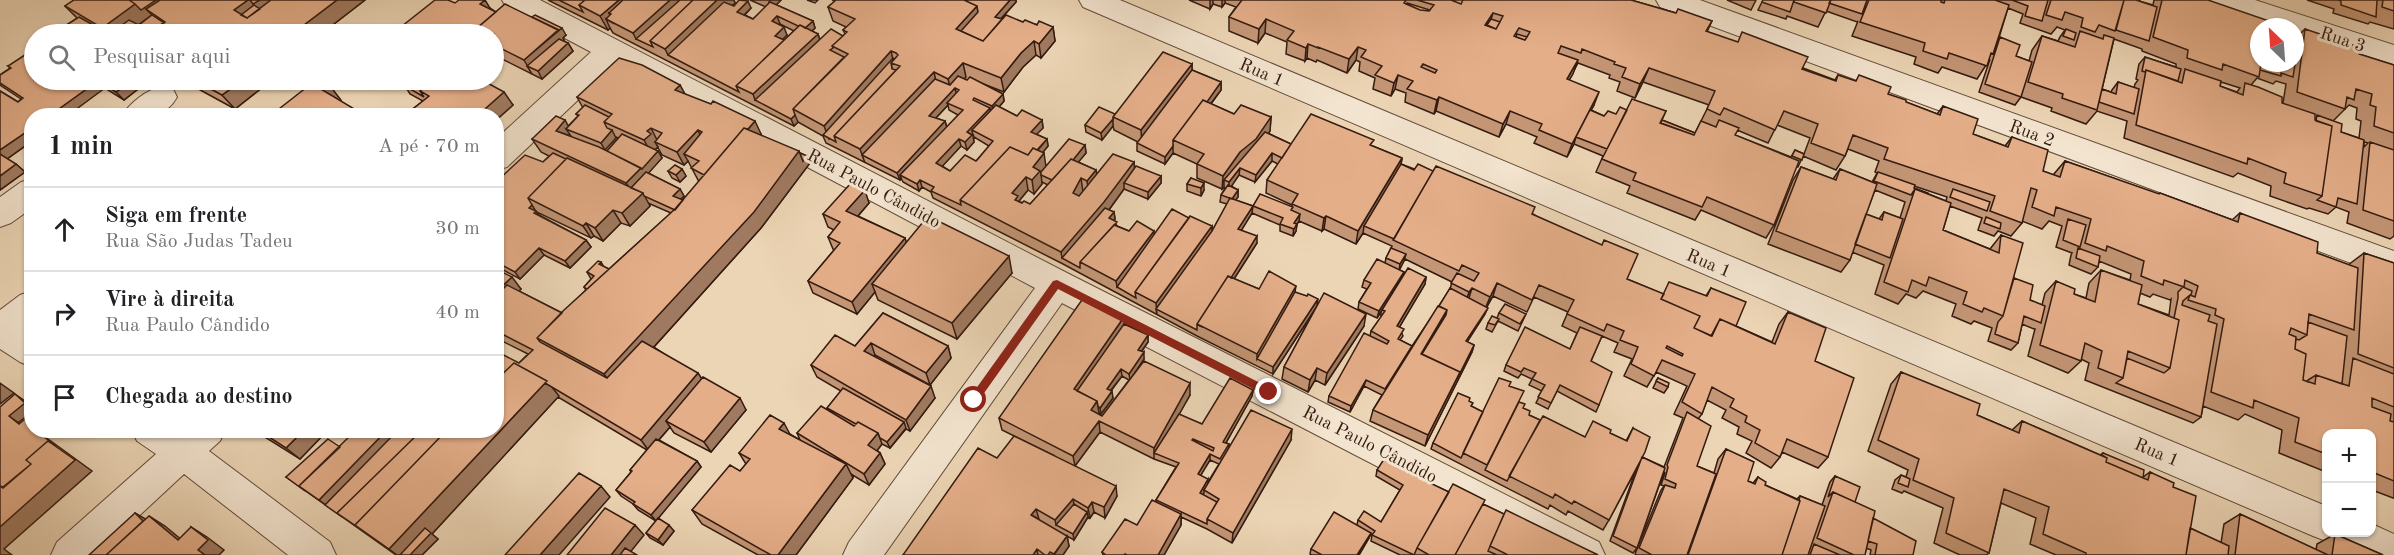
<!DOCTYPE html>
<html lang="pt">
<head>
<meta charset="utf-8">
<style>
  body { margin:0; font-family:"Old Standard TT",serif; background:#f2f2f2; color:#202124 }
  .controls { position:absolute; right:18px; bottom:18px; display:grid; overflow:hidden; border-radius:12px; box-shadow:0 2px 4px #0004 }
  .controls button { width:54px; height:54px; display:grid; place-items:center; padding:0; border:0; border-bottom:2px solid #e0e0e0; background:#fff; color:#202124; font:30px sans-serif }
  .compass { position:absolute; left:2250px; top:18px; width:54px; height:54px; border-radius:50%; background:#fff; box-shadow:0 2px 4px #0004; rotate:335deg }
  .stop { position:absolute; width:18px; height:18px; margin:-14px; border:4px solid #8f2418; border-radius:50%; background:#fff }
  .stop.end { background:#8f2418; border-color:#fff; box-shadow:0 2px 6px #0008 }
  .list { margin:0; padding:0; list-style:none }
  h2 { display:flex; justify-content:space-between; align-items:center; height:78px; margin:0; padding:0 24px; font-size:26px }
  h2 small { font-size:20px; font-weight:400; color:#757577 }
  .list li { display:grid; grid-template-columns:39px 1fr auto; gap:18px; align-items:center; box-sizing:border-box; height:84px; padding:0 24px; border-top:2px solid #e0e0e0 }
  .list b { display:block; font-size:22px; white-space:nowrap }
  .list p { margin:0; font-size:20px; white-space:nowrap; color:#757577 }
  .list em { font-size:20px; font-style:normal; color:#757577 }
  .icon { flex:none; width:33px; height:33px; fill:none; stroke:currentColor; stroke-width:2; stroke-linecap:round; stroke-linejoin:round }
  .map { position:relative; flex:none; width:2394px; height:555px; overflow:hidden }
  .search { position:absolute; background:#fff; box-shadow:0 2px 4px #0004; left:24px; top:24px; width:480px; height:66px; display:flex; align-items:center; gap:15px; box-sizing:border-box; padding:0 21px; border-radius:33px; color:#757577; font-size:22px }
  .panel { position:absolute; background:#fff; box-shadow:0 2px 4px #0004; left:24px; top:108px; width:480px; height:330px; border-radius:24px }
  .map>svg:first-child { display:block }
  .lines { fill:none; stroke-linecap:round; stroke-linejoin:round }
  .minor-casing { stroke:#624a39; stroke-width:2 }
  .minor { fill:#f3e4cf; fill-rule:evenodd }
  .wall { fill:#c49676; stroke:#341b10; stroke-width:1.5; fill-rule:evenodd }
  .shaded-wall { fill:#a07a60; stroke:#341b10; stroke-width:1.5 }
  .building { fill:#e4ae89; stroke:#341b10; stroke-width:1.5; fill-rule:evenodd }
  .route { fill:#8f2418 }
  .labels { text-anchor:middle; stroke-width:6; stroke-linejoin:round; paint-order:stroke }
  .street-label { font-size:18px; fill:#341b10; stroke:#f3e4cf }
</style>
</head>
<body>
<div class="map">
<svg width="2394" height="555" viewBox="0 0 2394 555">
  <rect width="100%" height="100%" fill="#ecd5b5"/>
  <filter id="stains"><feTurbulence type="fractalNoise" baseFrequency=".00333" numOctaves="4"/><feColorMatrix values="0 0 0 0 .2 0 0 0 0 .09 0 0 0 0 .02 0 0 0 .5 -.17"/></filter>
  <radialGradient id="worn" r=".72"><stop offset=".6" stop-color="#630" stop-opacity="0"/><stop offset="1" stop-color="#630" stop-opacity=".3"/></radialGradient>
  <g class="lines">
    <defs>
      <path id="minor" d="M 502,0 L 540,0 L 1069,274 L 1599,542 L 1605,555 L 1548,555 L 1062,303 L 884,555 L 843,555 L 849,542 L 1035,288 L 615,65 L 507,167 L 496,170 L 496,139 L 591,52 L 506,7 Z
        M 1079,0 L 1120,0 L 2326,506 L 2326,532 L 2372,532 L 2372,524 L 2394,534 L 2394,555 L 2359,555 L 2334,544 L 2332,539 L 2326,541 L 2313,536 L 1083,7 Z
        M 1656,0 L 1700,0 L 2394,251 L 2394,279 L 1660,7 Z
        M 2209,0 L 2255,0 L 2394,45 L 2394,67 L 2295,34 L 2295,27 L 2273,27 L 2213,7 Z
        M 162,86 L 173,89 L 177,97 C 165,119 145,116 122,116 C 130,102 147,90 162,86 Z
        M 32,179 L 32,208 L 11,223 L 0,227 L 0,197 L 21,182 Z
        M 32,291 L 32,324 L 25,329 L 32,333 L 32,367 L 20,362 L 0,349 L 0,310 L 20,295 Z
        M 132,430 L 225,430 L 220,441 L 209,451 L 330,542 L 336,555 L 288,555 L 184,474 L 97,555 L 51,555 L 57,542 L 156,454 L 137,441 Z"/>
    </defs>
    <use href="#minor" class="minor-casing"/>
    <use href="#minor" class="minor"/>
  </g>
  <path class="wall" d="M 74,0 L 365,0 L 321,34 L 58,34 L 70,27 L 68,24 L 77,18 L 65,6 Z
    M 548,0 L 734,0 L 735,3 L 732,5 L 751,8 L 745,15 L 753,19 L 766,7 L 750,0 L 781,0 L 776,5 L 813,21 L 815,28 L 812,31 L 818,34 L 820,40 L 843,36 L 845,34 L 843,30 L 846,27 L 833,21 L 828,7 L 835,1 L 832,0 L 1016,0 L 1016,2 L 1001,19 L 1053,27 L 1055,41 L 1041,58 L 1036,55 L 1023,67 L 1004,92 L 976,81 L 1003,94 L 1004,101 L 999,107 L 1017,116 L 1042,120 L 1043,128 L 1036,134 L 1047,139 L 1048,146 L 1042,153 L 1046,166 L 1085,145 L 1086,153 L 1078,162 L 1096,170 L 1097,174 L 1134,162 L 1134,168 L 1161,176 L 1161,183 L 1148,199 L 1124,189 L 1109,210 L 1114,212 L 1115,219 L 1114,221 L 1117,226 L 1129,231 L 1154,234 L 1189,218 L 1212,226 L 1212,231 L 1227,204 L 1220,202 L 1221,195 L 1225,188 L 1224,187 L 1222,189 L 1197,178 L 1197,164 L 1173,153 L 1165,164 L 1137,151 L 1137,143 L 1138,142 L 1114,130 L 1113,126 L 1102,140 L 1086,132 L 1085,125 L 1115,114 L 1192,64 L 1192,70 L 1221,82 L 1221,90 L 1211,104 L 1234,114 L 1271,117 L 1270,131 L 1268,133 L 1291,144 L 1373,146 L 1402,158 L 1401,164 L 1533,214 L 1627,279 L 1663,294 L 1706,296 L 1711,288 L 1736,326 L 1772,342 L 1779,324 L 1788,312 L 1815,361 L 1828,457 L 1818,468 L 1782,452 L 1780,457 L 1771,468 L 1746,453 L 1752,441 L 1737,434 L 1739,427 L 1722,418 L 1726,410 L 1707,400 L 1702,414 L 1698,419 L 1697,466 L 1714,473 L 1718,459 L 1726,449 L 1748,481 L 1753,483 L 1758,477 L 1765,485 L 1797,499 L 1800,496 L 1822,505 L 1830,482 L 1835,476 L 1855,502 L 1873,518 L 1913,555 L 1870,555 L 1871,550 L 1866,548 L 1865,555 L 1637,555 L 1635,554 L 1661,490 L 1664,486 L 1661,485 L 1665,473 L 1664,472 L 1637,548 L 1633,553 L 1610,541 L 1636,470 L 1609,520 L 1603,530 L 1568,511 L 1566,515 L 1550,505 L 1548,509 L 1431,449 L 1433,443 L 1469,401 L 1471,406 L 1483,412 L 1509,386 L 1519,403 L 1529,415 L 1540,420 L 1585,437 L 1610,433 L 1626,441 L 1633,428 L 1642,457 L 1664,467 L 1683,418 L 1674,414 L 1687,386 L 1656,372 L 1647,387 L 1624,376 L 1632,359 L 1614,352 L 1618,343 L 1602,336 L 1591,361 L 1599,405 L 1596,412 L 1557,391 L 1548,409 L 1536,403 L 1542,391 L 1529,385 L 1532,379 L 1521,374 L 1518,378 L 1504,371 L 1506,365 L 1570,349 L 1577,333 L 1562,326 L 1568,312 L 1534,297 L 1527,312 L 1493,296 L 1487,307 L 1485,314 L 1467,342 L 1474,345 L 1472,352 L 1425,446 L 1370,421 L 1373,410 L 1382,395 L 1364,386 L 1350,412 L 1328,402 L 1329,396 L 1370,336 L 1371,331 L 1381,317 L 1381,312 L 1377,318 L 1358,309 L 1359,302 L 1367,289 L 1362,287 L 1364,280 L 1385,263 L 1386,258 L 1392,246 L 1363,233 L 1356,244 L 1324,229 L 1322,231 L 1299,221 L 1297,224 L 1296,231 L 1293,236 L 1280,231 L 1280,225 L 1252,213 L 1241,230 L 1257,243 L 1234,279 L 1259,289 L 1295,292 L 1317,305 L 1364,326 L 1325,385 L 1315,380 L 1308,392 L 1282,379 L 1284,367 L 1314,311 L 1273,374 L 1197,336 L 1063,264 L 933,198 L 931,192 L 922,187 L 919,191 L 903,182 L 901,178 L 900,180 L 826,143 L 823,136 L 798,122 L 794,126 L 613,33 L 610,28 L 608,30 ZM 780,24 L 794,31 L 784,40 L 782,39 L 787,35 L 779,25 ZM 948,105 L 949,110 L 958,115 L 947,127 L 945,121 L 936,118 ZM 973,134 L 974,137 L 989,146 L 976,161 L 950,171 L 942,166 L 961,146 L 967,150 L 974,142 ZM 1272,161 L 1278,164 L 1267,180 L 1266,193 L 1292,205 L 1292,207 L 1253,206 L 1235,200 L 1238,197 L 1238,190 L 1231,186 L 1239,175 L 1255,182 ZM 1042,182 L 1048,185 L 1030,204 L 1020,202 L 1019,201 L 1028,190 L 1034,194 L 1042,184 ZM 1405,259 L 1452,282 L 1450,289 L 1439,306 L 1412,346 L 1400,340 L 1403,336 L 1399,327 L 1425,284 L 1426,277 L 1403,277 L 1404,272 L 1399,270 Z
    M 807,0 L 818,0 L 815,3 Z
    M 1189,0 L 1631,0 L 1676,13 L 1712,21 L 1707,32 L 1835,80 L 1838,75 L 1888,94 L 1906,102 L 1937,114 L 1943,106 L 1973,134 L 2005,146 L 2012,137 L 2043,171 L 2053,175 L 2065,161 L 2158,194 L 2160,193 L 2232,220 L 2240,213 L 2317,253 L 2348,265 L 2364,253 L 2394,263 L 2394,498 L 2393,498 L 2372,490 L 2372,434 L 2326,434 L 2326,472 L 2279,453 L 2282,430 L 2245,414 L 2238,420 L 2203,406 L 2201,417 L 2193,423 L 2085,380 L 2089,363 L 2081,359 L 2081,361 L 2068,373 L 2028,356 L 2035,329 L 2034,329 L 2022,324 L 2018,343 L 2011,350 L 1988,341 L 1992,328 L 1974,321 L 1971,324 L 1952,316 L 1956,304 L 1923,291 L 1916,298 L 1906,294 L 1898,304 L 1875,294 L 1884,265 L 1852,252 L 1850,260 L 1841,272 L 1768,244 L 1793,180 L 1801,167 L 1833,179 L 1840,169 L 1872,182 L 1877,173 L 1875,172 L 1879,161 L 1848,149 L 1845,156 L 1836,170 L 1803,156 L 1798,167 L 1796,167 L 1774,225 L 1766,238 L 1701,210 L 1695,220 L 1627,193 L 1630,186 L 1596,172 L 1603,156 L 1574,144 L 1567,157 L 1534,143 L 1537,137 L 1506,124 L 1499,137 L 1436,111 L 1434,114 L 1405,102 L 1406,93 L 1395,89 L 1391,96 L 1373,89 L 1375,78 L 1359,71 L 1360,62 L 1356,60 L 1347,73 L 1317,60 L 1316,62 L 1307,58 L 1305,61 L 1286,54 L 1287,42 L 1265,33 L 1258,43 L 1229,31 L 1229,17 L 1236,7 L 1225,3 L 1222,7 L 1213,4 L 1210,9 ZM 1578,63 L 1610,75 L 1609,78 L 1620,82 L 1617,91 L 1635,98 L 1643,82 L 1709,105 L 1695,133 L 1662,120 L 1666,111 L 1627,110 L 1616,114 L 1604,116 L 1591,110 L 1594,105 L 1569,80 ZM 1777,125 L 1810,138 L 1804,154 L 1795,150 L 1791,157 L 1735,135 L 1737,130 L 1768,143 ZM 1914,186 L 1947,197 L 1946,201 L 1914,188 ZM 1875,190 L 1905,202 L 1900,218 L 1884,212 L 1879,219 L 1866,214 ZM 1950,206 L 1982,218 L 1978,230 L 1994,236 L 1998,231 L 2011,236 L 2022,223 L 2022,221 L 2042,229 L 2049,221 L 2062,226 L 2056,247 L 2072,253 L 2071,255 L 2069,265 L 2091,274 L 2098,267 L 2099,261 L 2131,274 L 2130,280 L 2101,270 L 2089,283 L 2086,298 L 2074,294 L 2056,281 L 2045,293 L 2042,305 L 2030,300 L 2014,278 L 2001,235 L 1990,249 L 1943,230 ZM 2140,293 L 2150,297 L 2153,294 L 2170,300 L 2171,299 L 2169,315 L 2138,304 Z
    M 1727,0 L 1756,0 L 1751,10 Z
    M 1763,0 L 2140,0 L 2139,1 L 2153,5 L 2154,0 L 2208,0 L 2259,63 L 2295,63 L 2295,39 L 2305,29 L 2359,54 L 2394,65 L 2394,236 L 2390,239 L 2347,223 L 2349,212 L 2336,207 L 2328,214 L 2309,208 L 2307,209 L 2270,196 L 2271,186 L 2238,173 L 2233,177 L 2124,138 L 2127,121 L 2097,111 L 2086,124 L 2051,111 L 2052,108 L 2021,97 L 2015,105 L 1979,92 L 1990,59 L 1977,79 L 1942,67 L 1938,73 L 1914,64 L 1916,57 L 1852,36 L 1858,21 L 1857,22 L 1826,11 L 1818,27 L 1787,16 L 1786,19 L 1758,10 ZM 2008,8 L 2023,14 L 2020,23 L 2051,34 L 2057,27 L 2065,30 L 2060,37 L 2058,41 L 2042,36 L 2032,50 L 2029,61 L 2016,56 L 2000,37 L 1998,41 ZM 2114,39 L 2142,49 L 2142,51 L 2176,64 L 2176,67 L 2145,57 L 2139,64 L 2136,79 L 2138,80 L 2135,84 L 2134,88 L 2118,82 L 2112,90 L 2111,92 L 2102,89 ZM 2257,78 L 2273,84 L 2276,81 L 2286,84 L 2283,103 L 2251,85 ZM 2221,82 L 2240,88 L 2237,92 L 2220,86 ZM 2349,105 L 2357,108 L 2356,119 L 2361,121 L 2359,138 L 2341,132 L 2333,121 ZM 2364,142 L 2368,143 L 2364,147 Z
    M 2307,0 L 2394,0 L 2394,29 L 2370,22 L 2368,24 L 2333,13 L 2334,9 Z
    M 455,3 L 490,8 L 496,12 L 566,35 L 563,38 L 565,42 L 568,43 L 573,51 L 542,79 L 494,55 L 494,34 Z
    M 8,66 L 147,82 L 124,100 L 105,88 L 32,116 L 32,141 L 7,159 L 16,164 L 25,172 L 0,190 L 0,91 L 18,102 L 21,99 L 0,85 L 0,75 L 10,68 Z
    M 182,80 L 272,80 L 235,109 Z
    M 385,80 L 403,80 L 396,86 Z
    M 487,82 L 513,105 L 496,120 L 496,116 L 412,116 L 409,112 L 423,101 L 410,94 L 405,86 L 418,83 Z
    M 680,85 L 685,94 L 761,134 L 760,135 L 807,156 L 810,163 L 761,228 L 654,347 L 702,379 L 746,410 L 711,452 L 674,433 L 670,427 L 659,440 L 697,461 L 701,467 L 658,518 L 674,531 L 663,545 L 650,538 L 646,533 L 656,521 L 638,510 L 633,504 L 621,496 L 616,490 L 631,472 L 630,470 L 647,450 L 558,397 L 432,534 L 438,539 L 422,555 L 396,555 L 286,477 L 340,447 L 496,430 L 519,363 L 528,354 L 496,338 L 496,269 L 521,289 L 519,291 L 562,313 L 586,290 L 584,287 L 591,279 L 587,272 L 601,262 L 604,267 L 609,269 L 671,213 L 648,203 L 650,206 L 630,226 L 621,223 L 603,241 L 594,236 L 591,238 L 537,212 L 539,215 L 586,240 L 591,247 L 570,268 L 544,255 L 520,279 L 496,266 L 496,201 L 500,198 L 496,196 L 496,182 L 543,162 L 549,156 L 541,152 L 532,139 L 565,120 L 568,126 L 578,116 L 576,114 L 583,108 L 577,97 ZM 616,137 L 618,138 L 607,151 L 605,150 ZM 656,144 L 662,155 L 684,165 L 688,161 L 699,182 L 683,200 L 681,199 L 684,196 L 680,189 L 648,173 L 662,158 L 658,151 L 655,150 L 658,147 Z
    M 682,169 L 686,176 L 680,182 L 672,178 L 668,171 Z
    M 1191,178 L 1204,190 L 1201,196 L 1187,191 L 1187,184 Z
    M 869,203 L 858,216 L 905,238 L 906,243 L 1012,273 L 957,339 L 878,300 L 875,292 L 857,314 L 813,293 L 808,281 L 834,250 L 833,249 L 828,237 L 834,230 L 828,227 L 823,214 Z
    M 883,313 L 948,346 L 951,358 L 930,385 L 875,355 L 874,356 L 935,398 L 910,431 L 906,429 L 890,448 L 882,444 L 877,450 L 880,453 L 885,464 L 869,485 L 851,474 L 853,478 L 796,555 L 758,555 L 702,524 L 692,510 L 740,471 L 746,464 L 739,453 L 790,434 L 800,440 L 797,433 L 828,410 L 827,408 L 841,391 L 817,377 L 811,365 L 855,346 Z
    M 1499,313 L 1526,314 L 1518,331 L 1498,321 L 1492,332 L 1486,329 L 1488,323 L 1497,318 Z
    M 1124,317 L 1125,324 L 1148,335 L 1148,342 L 1142,351 L 1144,359 L 1137,369 L 1190,395 L 1178,415 L 1202,424 L 1253,390 L 1252,396 L 1226,443 L 1229,444 L 1229,448 L 1291,440 L 1232,543 L 1207,529 L 1181,517 L 1181,525 L 1164,555 L 1103,555 L 1102,552 L 1137,525 L 1156,502 L 1156,500 L 1176,467 L 1154,459 L 1100,432 L 1075,466 L 1117,496 L 1105,518 L 1094,512 L 1090,518 L 1088,517 L 1074,540 L 1067,536 L 1069,546 L 1063,555 L 903,555 L 997,458 L 1053,455 L 1002,430 L 999,418 ZM 1122,376 L 1129,380 L 1102,416 L 1098,414 L 1099,413 L 1101,414 L 1113,398 L 1111,391 ZM 1210,460 L 1219,464 L 1208,482 L 1200,475 Z
    M 1901,372 L 1977,415 L 2012,430 L 2022,421 L 2100,455 L 2103,453 L 2143,477 L 2150,472 L 2173,487 L 2190,528 L 2221,543 L 2224,524 L 2240,514 L 2316,550 L 2317,544 L 2335,534 L 2383,555 L 2056,555 L 2030,544 L 2036,518 L 2001,503 L 1989,553 L 1986,555 L 1960,555 L 1934,543 L 1943,508 L 1904,491 L 1902,493 L 1892,489 L 1895,480 L 1901,475 L 1906,477 L 1908,470 L 1868,451 L 1891,384 Z
    M 1658,378 L 1668,387 L 1664,393 L 1653,388 Z
    M 256,430 L 328,430 L 300,459 L 263,436 Z
    M 1412,469 L 1410,474 L 1449,492 L 1483,504 L 1504,514 L 1598,555 L 1400,555 L 1371,541 L 1372,535 L 1371,534 L 1369,538 L 1359,555 L 1312,555 L 1310,554 L 1311,549 L 1357,525 L 1358,520 L 1381,522 L 1400,490 L 1376,476 L 1377,470 Z"/>
  <path class="shaded-wall" d="M 156,0 L 174,0 L 146,9 L 152,15 L 125,34 L 111,33 L 112,34 L 108,34 L 102,28 L 135,4 Z
    M 248,0 L 277,0 L 248,22 L 234,10 Z
    M 337,0 L 365,0 L 321,34 L 292,34 Z
    M 485,0 L 490,8 L 485,12 L 480,4 Z
    M 619,0 L 641,0 L 611,14 L 609,13 L 613,23 L 606,19 L 610,28 L 608,30 L 600,16 Z
    M 670,0 L 692,0 L 636,39 L 633,33 Z
    M 717,0 L 734,0 L 735,3 L 676,59 L 668,55 L 665,49 Z
    M 770,0 L 781,0 L 772,9 L 769,2 Z
    M 1010,0 L 1016,0 L 1016,2 L 996,24 L 995,17 Z
    M 1210,0 L 1213,0 L 1213,4 L 1210,9 Z
    M 1222,0 L 1225,0 L 1225,3 L 1222,7 Z
    M 748,1 L 751,8 L 740,19 L 737,12 Z
    M 977,6 L 979,20 L 963,38 L 956,29 Z
    M 1493,13 L 1489,26 L 1485,25 Z
    M 777,16 L 780,24 L 775,29 L 772,21 Z
    M 1266,19 L 1265,33 L 1258,43 L 1259,29 Z
    M 813,21 L 815,28 L 806,37 L 804,29 Z
    M 784,27 L 787,35 L 778,44 L 775,36 Z
    M 1053,27 L 1055,41 L 1041,58 L 1039,44 Z
    M 562,28 L 566,35 L 563,38 L 566,44 L 527,66 L 532,74 L 524,60 Z
    M 818,34 L 822,48 L 755,100 L 753,94 Z
    M 1034,41 L 1036,55 L 1023,67 L 1004,92 L 1001,78 L 1021,53 Z
    M 568,43 L 573,51 L 542,79 L 538,71 Z
    M 1308,44 L 1307,58 L 1305,61 L 1306,48 Z
    M 1358,47 L 1356,60 L 1347,73 L 1349,59 Z
    M 891,51 L 894,64 L 891,63 L 892,68 L 829,139 L 824,126 Z
    M 1578,60 L 1573,74 L 1562,92 L 1567,79 Z
    M 963,63 L 966,77 L 954,90 L 955,88 L 957,96 L 947,103 L 948,105 L 931,123 L 929,116 L 951,92 L 948,79 Z
    M 1192,64 L 1192,78 L 1142,144 L 1141,130 Z
    M 1649,68 L 1643,82 L 1635,98 L 1640,84 Z
    M 934,72 L 937,86 L 862,155 L 865,163 L 860,149 Z
    M 1398,75 L 1395,89 L 1391,96 L 1394,83 Z
    M 99,80 L 117,80 L 99,82 L 105,88 L 67,116 L 49,116 Z
    M 133,80 L 145,80 L 147,82 L 124,100 L 116,92 Z
    M 243,80 L 272,80 L 235,109 L 222,95 Z
    M 391,80 L 403,80 L 396,86 Z
    M 477,80 L 491,80 L 481,88 Z
    M 327,82 L 341,100 L 333,106 L 319,88 Z
    M 1221,82 L 1221,90 L 1181,143 L 1177,141 Z
    M 680,85 L 687,98 L 675,90 Z
    M 504,92 L 513,105 L 496,120 L 496,116 L 477,116 Z
    M 1599,92 L 1594,105 L 1577,137 L 1576,137 L 1574,144 L 1567,157 L 1572,144 Z
    M 1003,94 L 1004,101 L 993,114 L 992,106 Z
    M 1439,97 L 1436,111 L 1434,114 L 1437,100 Z
    M 990,108 L 991,115 L 972,130 L 974,142 L 967,150 L 965,142 L 967,132 Z
    M 1510,111 L 1506,124 L 1499,137 L 1503,124 Z
    M 795,115 L 798,122 L 794,126 L 791,119 Z
    M 1271,117 L 1270,131 L 1255,152 L 1224,180 L 1224,187 L 1222,189 L 1223,176 L 1240,152 Z
    M 1113,119 L 1113,126 L 1102,140 L 1101,133 Z
    M 565,120 L 571,131 L 566,129 L 571,136 L 556,131 Z
    M 1042,120 L 1043,128 L 1032,139 L 1031,132 Z
    M 755,121 L 761,134 L 755,141 L 708,177 Z
    M 945,121 L 947,128 L 900,175 L 901,178 L 900,180 L 897,173 Z
    M 32,128 L 32,141 L 0,164 L 0,150 Z
    M 651,128 L 658,142 L 655,142 L 658,147 L 651,153 L 644,140 L 647,131 Z
    M 612,130 L 616,138 L 605,150 L 601,143 Z
    M 698,130 L 704,144 L 684,154 L 688,161 L 684,165 L 677,152 Z
    M 959,139 L 961,146 L 938,171 L 936,163 Z
    M 1047,139 L 1048,146 L 1030,168 L 1029,161 Z
    M 1085,145 L 1086,153 L 1056,189 L 1055,182 Z
    M 1173,146 L 1173,153 L 1165,164 L 1165,157 Z
    M 658,151 L 662,158 L 646,176 L 630,189 L 626,183 Z
    M 799,151 L 803,161 L 807,156 L 810,163 L 761,228 L 615,390 L 604,374 Z
    M 1044,153 L 1046,167 L 1041,173 L 1042,184 L 1034,194 L 1032,180 L 1033,167 Z
    M 1272,153 L 1272,161 L 1255,182 L 1256,175 Z
    M 1402,158 L 1400,172 L 1364,226 L 1363,233 L 1356,244 L 1358,231 Z
    M 1134,162 L 1135,175 L 1124,183 L 1124,189 L 1105,215 L 1062,258 L 1061,252 Z
    M 16,164 L 25,172 L 0,190 L 0,176 Z
    M 1240,168 L 1239,175 L 1229,190 L 1229,182 Z
    M 682,169 L 686,176 L 680,182 L 676,175 Z
    M 1096,170 L 1098,183 L 1089,194 L 1087,181 Z
    M 1161,176 L 1161,183 L 1148,199 L 1148,192 Z
    M 1026,177 L 1028,190 L 1019,201 L 1021,209 L 1012,193 Z
    M 1081,178 L 1083,192 L 1075,206 L 1073,193 Z
    M 920,180 L 922,187 L 919,191 L 917,184 Z
    M 1204,183 L 1204,190 L 1201,196 L 1201,188 Z
    M 680,189 L 684,196 L 677,203 L 673,196 Z
    M 865,190 L 869,203 L 851,224 L 846,211 Z
    M 1238,190 L 1238,197 L 1231,206 L 1232,199 Z
    M 643,193 L 650,206 L 630,226 L 622,213 Z
    M 532,205 L 540,218 L 539,220 L 529,208 Z
    M 1253,206 L 1252,213 L 1238,236 L 1238,229 Z
    M 613,210 L 621,223 L 603,241 L 595,228 Z
    M 1114,212 L 1115,219 L 1110,226 L 1109,218 Z
    M 1300,214 L 1299,221 L 1297,224 L 1296,231 L 1293,236 L 1294,223 Z
    M 1326,216 L 1324,229 L 1322,231 L 1324,218 Z
    M 586,223 L 594,236 L 591,238 L 583,226 Z
    M 1212,226 L 1212,238 L 1156,309 L 1157,315 L 1156,303 Z
    M 1154,231 L 1155,243 L 1117,287 L 1116,281 Z
    M 1257,236 L 1257,243 L 1203,327 L 1200,326 Z
    M 905,238 L 909,251 L 872,284 L 875,292 L 857,314 L 852,302 Z
    M 586,240 L 591,247 L 570,268 L 565,261 Z
    M 539,248 L 544,255 L 520,279 L 515,272 Z
    M 1406,254 L 1404,261 L 1399,271 L 1400,264 Z
    M 1009,256 L 1012,273 L 957,339 L 952,323 Z
    M 1404,272 L 1402,279 L 1377,318 L 1379,311 Z
    M 512,277 L 521,289 L 503,308 L 496,299 L 496,292 Z
    M 1426,277 L 1425,284 L 1396,333 L 1397,326 Z
    M 1497,283 L 1493,296 L 1485,309 L 1490,297 Z
    M 1296,286 L 1294,298 L 1257,359 L 1257,354 Z
    M 1472,288 L 1468,301 L 1465,304 L 1469,292 Z
    M 1318,299 L 1317,306 L 1273,374 L 1273,367 Z
    M 1488,308 L 1485,314 L 1463,348 L 1466,341 Z
    M 1447,310 L 1444,322 L 1421,360 L 1421,354 Z
    M 1366,314 L 1364,326 L 1325,385 L 1327,373 Z
    M 1124,317 L 1125,329 L 1079,396 L 1074,389 Z
    M 1148,335 L 1148,342 L 1138,356 L 1138,350 Z
    M 871,343 L 875,355 L 869,363 L 864,351 Z
    M 1474,345 L 1472,352 L 1425,446 L 1428,435 Z
    M 948,346 L 951,358 L 930,385 L 926,373 Z
    M 1144,352 L 1144,359 L 1130,380 L 1129,374 Z
    M 1317,368 L 1315,380 L 1308,392 L 1310,380 Z
    M 1121,369 L 1122,376 L 1107,395 L 1107,389 Z
    M 698,373 L 706,385 L 666,421 L 670,427 L 649,451 L 641,440 Z
    M 1366,380 L 1364,386 L 1350,412 L 1351,406 Z
    M 547,381 L 559,396 L 432,534 L 438,539 L 422,555 L 397,555 L 389,549 Z
    M 0,383 L 14,393 L 0,404 Z
    M 1190,383 L 1190,395 L 1157,454 L 1154,453 L 1154,459 L 1154,448 Z
    M 931,386 L 935,398 L 910,431 L 906,420 Z
    M 1253,390 L 1252,396 L 1223,448 L 1223,442 Z
    M 1112,391 L 1113,398 L 1101,414 L 1100,408 Z
    M 15,394 L 32,406 L 32,412 L 19,422 L 29,430 L 9,416 Z
    M 740,398 L 746,410 L 711,452 L 704,442 Z
    M 1097,401 L 1099,413 L 1093,421 L 1091,410 Z
    M 1099,421 L 1100,432 L 1075,466 L 1073,456 Z
    M 904,422 L 906,428 L 890,448 L 887,442 Z
    M 784,423 L 792,438 L 779,429 Z
    M 1292,429 L 1291,440 L 1232,543 L 1233,533 Z
    M 35,430 L 51,430 L 44,436 L 92,471 L 4,549 L 12,555 L 0,555 L 0,527 Z
    M 304,430 L 328,430 L 300,459 L 286,448 Z
    M 387,430 L 410,430 L 333,510 L 319,500 Z
    M 878,433 L 882,444 L 873,456 L 868,445 Z
    M 880,453 L 885,464 L 869,485 L 864,474 Z
    M 1210,454 L 1210,460 L 1198,480 L 1198,474 Z
    M 697,461 L 701,467 L 656,521 L 651,515 Z
    M 846,464 L 853,478 L 796,555 L 778,555 Z
    M 1208,479 L 1208,485 L 1204,490 L 1204,493 L 1200,499 L 1200,493 Z
    M 601,486 L 610,497 L 559,555 L 540,555 Z
    M 1116,486 L 1117,496 L 1105,518 L 1104,507 Z
    M 1073,499 L 1075,510 L 1056,525 L 1055,520 Z
    M 1092,502 L 1094,512 L 1090,518 L 1088,508 Z
    M 1036,509 L 1039,519 L 1031,515 Z
    M 1087,512 L 1088,517 L 1074,540 L 1073,534 Z
    M 135,513 L 144,518 L 158,533 L 134,555 Z
    M 1181,514 L 1181,525 L 1164,555 L 1158,555 Z
    M 149,516 L 165,526 L 194,550 L 178,540 Z
    M 635,525 L 644,535 L 628,555 L 611,555 Z
    M 669,525 L 674,531 L 663,545 L 658,540 Z
    M 191,527 L 207,537 L 224,550 L 219,555 L 205,555 L 198,550 Z
    M 1371,533 L 1369,538 L 1359,555 L 1357,555 Z
    M 1067,536 L 1069,546 L 1063,555 L 1054,555 Z
    M 1037,549 L 1038,555 L 1033,555 Z"/>
  <path class="building" d="M 74,0 L 129,0 L 135,4 L 102,28 L 65,6 Z
    M 129,0 L 156,0 L 141,10 L 135,4 Z
    M 160,0 L 248,0 L 234,10 L 247,18 L 271,0 L 337,0 L 292,34 L 113,34 L 111,33 L 129,20 L 151,31 L 165,22 L 146,9 Z
    M 250,0 L 260,0 L 253,4 Z
    M 435,0 L 448,0 L 455,3 L 459,0 L 485,0 L 480,4 L 496,12 L 470,34 L 392,34 Z
    M 559,0 L 585,0 L 579,5 L 583,12 Z
    M 585,0 L 619,0 L 600,16 L 579,5 Z
    M 623,0 L 670,0 L 633,33 L 606,19 L 611,14 L 609,13 Z
    M 680,0 L 693,0 L 650,41 L 653,47 L 636,39 Z
    M 693,0 L 717,0 L 665,49 L 650,41 Z
    M 739,0 L 748,1 L 737,12 L 753,19 L 770,2 L 813,21 L 805,28 L 800,25 L 798,26 L 777,16 L 772,21 L 784,27 L 775,36 L 784,40 L 736,86 L 739,92 L 668,55 L 724,2 L 734,6 Z
    M 836,0 L 964,0 L 977,6 L 956,29 L 983,41 L 1006,15 L 1023,22 L 1025,20 L 1037,25 L 1039,21 L 1053,27 L 1039,44 L 1034,41 L 1021,53 L 1001,78 L 963,63 L 948,79 L 934,72 L 860,149 L 834,136 L 900,66 L 891,63 L 898,55 L 896,53 L 891,51 L 824,126 L 793,109 L 848,54 L 832,46 L 847,32 L 843,30 L 855,19 L 828,7 Z
    M 964,0 L 1010,0 L 995,17 L 1002,19 L 983,41 L 961,31 L 978,12 L 977,6 Z
    M 1242,0 L 1406,0 L 1404,3 L 1420,10 L 1429,11 L 1434,5 L 1417,0 L 1451,0 L 1461,4 L 1463,0 L 1631,0 L 1676,13 L 1678,9 L 1712,21 L 1706,31 L 1738,42 L 1742,32 L 1808,57 L 1802,69 L 1836,81 L 1838,75 L 1856,81 L 1859,75 L 1891,87 L 1888,94 L 1906,100 L 1906,102 L 1940,115 L 1943,106 L 1978,119 L 1973,134 L 2008,147 L 2012,137 L 2048,150 L 2043,171 L 2060,177 L 2065,161 L 2159,194 L 2160,193 L 2238,222 L 2240,213 L 2318,242 L 2317,253 L 2358,268 L 2354,330 L 2309,314 L 2307,335 L 2291,328 L 2289,334 L 2296,337 L 2295,349 L 2306,354 L 2303,380 L 2315,384 L 2316,375 L 2349,386 L 2353,358 L 2394,374 L 2394,407 L 2372,398 L 2372,407 L 2391,414 L 2390,421 L 2394,422 L 2394,481 L 2372,472 L 2372,434 L 2326,434 L 2326,454 L 2295,442 L 2299,418 L 2254,400 L 2253,408 L 2211,392 L 2224,319 L 2215,315 L 2216,309 L 2188,300 L 2190,295 L 2195,297 L 2198,286 L 2185,280 L 2184,287 L 2164,280 L 2163,285 L 2141,276 L 2144,261 L 2107,246 L 2106,251 L 2085,243 L 2091,219 L 2056,207 L 2054,216 L 2032,207 L 2037,190 L 2031,188 L 2022,223 L 1990,211 L 1995,196 L 1884,159 L 1888,148 L 1853,135 L 1845,156 L 1811,143 L 1818,124 L 1784,111 L 1775,130 L 1724,108 L 1720,115 L 1707,109 L 1715,91 L 1649,68 L 1640,84 L 1622,77 L 1626,68 L 1614,64 L 1615,62 L 1582,49 L 1581,53 L 1561,46 L 1558,53 L 1578,60 L 1567,79 L 1599,92 L 1572,144 L 1539,130 L 1542,124 L 1510,111 L 1503,124 L 1439,97 L 1437,100 L 1407,89 L 1413,81 L 1398,75 L 1394,83 L 1375,75 L 1382,66 L 1361,57 L 1366,50 L 1358,47 L 1349,59 L 1318,47 L 1318,48 L 1308,44 L 1306,48 L 1287,40 L 1294,31 L 1266,19 L 1259,29 L 1229,17 ZM 1493,13 L 1503,16 L 1496,29 L 1485,25 ZM 1519,28 L 1530,32 L 1525,40 L 1514,36 ZM 1423,64 L 1437,70 L 1435,73 L 1421,67 Z
    M 1451,0 L 1463,0 L 1461,4 Z
    M 1763,0 L 1794,0 L 1790,12 L 1762,2 Z
    M 1795,0 L 1831,0 L 1826,13 L 1794,2 Z
    M 1831,0 L 1867,0 L 1862,14 L 1829,3 Z
    M 1869,0 L 1941,0 L 1941,2 L 1944,3 L 1945,0 L 1995,0 L 2009,5 L 1993,54 L 1991,53 L 1987,66 L 1949,53 L 1947,59 L 1923,51 L 1925,43 L 1860,22 Z
    M 2012,0 L 2048,0 L 2042,21 L 2025,16 L 2028,6 Z
    M 2051,0 L 2124,0 L 2115,31 L 2099,25 L 2095,32 L 2081,27 L 2083,18 L 2065,12 L 2062,20 L 2046,15 Z
    M 2124,0 L 2136,0 L 2157,7 L 2149,41 L 2116,30 Z
    M 2162,0 L 2208,0 L 2269,21 L 2268,27 L 2259,27 L 2259,63 L 2261,63 L 2259,77 L 2223,64 L 2222,70 L 2187,58 L 2188,50 L 2153,37 Z
    M 2338,0 L 2377,0 L 2376,17 L 2341,5 L 2341,1 Z
    M 2383,0 L 2394,0 L 2394,11 L 2382,7 Z
    M 1407,3 L 1430,10 L 1429,11 L 1420,10 L 1406,4 Z
    M 505,4 L 558,30 L 524,60 L 494,45 L 494,34 L 470,34 Z
    M 254,5 L 260,9 L 247,18 L 241,15 Z
    M 152,15 L 164,23 L 151,31 L 139,25 Z
    M 535,15 L 562,28 L 559,30 L 532,17 Z
    M 79,17 L 109,34 L 58,34 L 71,26 L 68,24 Z
    M 1491,19 L 1500,22 L 1496,29 L 1487,25 Z
    M 800,25 L 818,34 L 753,94 L 736,86 Z
    M 831,29 L 843,36 L 832,46 L 833,48 L 830,50 L 844,57 L 793,109 L 795,115 L 791,119 L 755,100 Z
    M 2066,29 L 2076,33 L 2074,40 L 2063,36 Z
    M 2305,29 L 2359,47 L 2359,54 L 2394,65 L 2394,133 L 2374,126 L 2376,107 L 2370,105 L 2372,94 L 2356,89 L 2354,100 L 2347,97 L 2345,109 L 2297,92 Z
    M 2080,31 L 2103,39 L 2104,35 L 2114,38 L 2097,110 L 2062,98 L 2063,94 L 2028,82 L 2042,36 L 2075,47 Z
    M 1517,34 L 1527,37 L 1525,40 L 1516,37 Z
    M 2000,37 L 2020,45 L 2016,56 L 2032,62 L 2021,97 L 1985,84 Z
    M 559,39 L 568,43 L 538,71 L 527,66 Z
    M 34,49 L 34,80 L 99,80 L 49,116 L 32,116 L 32,128 L 0,150 L 0,91 L 18,102 L 23,98 L 0,83 L 0,75 L 11,68 L 8,66 Z
    M 1163,52 L 1192,64 L 1141,130 L 1113,117 Z
    M 2295,52 L 2297,52 L 2293,77 L 2281,73 L 2281,76 L 2260,70 L 2261,63 L 2295,63 Z
    M 2145,57 L 2181,69 L 2178,81 L 2146,70 L 2145,72 L 2142,71 Z
    M 619,58 L 642,65 L 680,85 L 675,90 L 711,104 L 713,101 L 755,121 L 748,129 L 744,128 L 704,175 L 691,168 L 699,161 L 684,154 L 702,132 L 698,130 L 677,152 L 655,142 L 662,133 L 651,128 L 647,131 L 651,134 L 644,140 L 604,122 L 612,114 L 577,97 Z
    M 893,58 L 894,59 L 891,63 L 892,69 L 896,70 L 834,136 L 836,142 L 823,135 Z
    M 2185,69 L 2221,81 L 2220,86 L 2243,95 L 2245,83 L 2258,87 L 2282,97 L 2282,103 L 2315,114 L 2315,120 L 2332,126 L 2322,196 L 2284,183 L 2286,173 L 2248,158 L 2247,164 L 2136,125 L 2146,70 L 2182,83 Z
    M 1192,70 L 1221,82 L 1207,102 L 1203,100 L 1173,140 L 1173,146 L 1165,157 L 1137,143 Z
    M 958,76 L 967,80 L 970,77 L 1003,94 L 992,106 L 974,98 L 973,100 L 990,108 L 967,132 L 972,135 L 965,142 L 959,139 L 936,163 L 950,171 L 965,155 L 976,161 L 978,159 L 993,141 L 972,130 L 996,105 L 1017,116 L 1022,110 L 1042,120 L 1031,132 L 1047,139 L 1037,150 L 1033,148 L 1028,155 L 1010,147 L 960,200 L 961,205 L 931,191 L 934,187 L 920,180 L 917,184 L 900,175 L 963,110 L 947,103 L 959,90 L 955,88 L 929,116 L 945,121 L 897,173 L 862,155 L 935,79 L 950,85 Z
    M 103,80 L 133,80 L 116,92 L 99,82 Z
    M 194,80 L 243,80 L 222,95 Z
    M 316,80 L 323,80 L 327,82 L 319,88 L 366,116 L 270,116 Z
    M 412,80 L 418,83 L 423,80 L 434,80 L 420,91 L 424,97 L 405,86 Z
    M 434,80 L 482,80 L 504,92 L 477,116 L 416,116 L 409,112 L 429,96 L 420,91 Z
    M 2118,82 L 2139,89 L 2134,114 L 2099,102 L 2102,89 L 2116,94 Z
    M 1632,99 L 1666,111 L 1660,123 L 1694,135 L 1701,121 L 1716,127 L 1719,120 L 1739,128 L 1735,135 L 1799,161 L 1774,225 L 1707,197 L 1702,207 L 1633,180 L 1636,173 L 1602,159 Z
    M 1203,100 L 1234,114 L 1241,105 L 1271,117 L 1256,139 L 1240,152 L 1223,176 L 1197,164 L 1204,154 L 1173,140 Z
    M 585,105 L 609,117 L 604,122 L 607,128 L 612,130 L 601,143 L 566,129 L 579,115 L 576,114 Z
    M 1099,107 L 1115,114 L 1113,117 L 1113,119 L 1101,133 L 1085,125 Z
    M 1620,107 L 1627,110 L 1607,149 L 1576,137 L 1590,110 L 1604,116 L 1608,111 L 1616,114 Z
    M 63,109 L 74,116 L 53,116 Z
    M 1311,114 L 1374,140 L 1370,145 L 1402,158 L 1358,231 L 1326,216 L 1324,218 L 1292,204 L 1298,194 L 1267,180 Z
    M 2317,115 L 2342,124 L 2341,132 L 2364,140 L 2357,204 L 2338,198 L 2336,207 L 2317,200 L 2322,196 L 2332,126 L 2316,121 Z
    M 556,116 L 565,120 L 556,131 L 599,147 L 641,168 L 626,183 L 532,139 Z
    M 1662,120 L 1695,133 L 1694,135 L 1661,123 Z
    M 744,128 L 799,151 L 754,212 L 604,374 L 537,338 L 563,311 L 675,209 Z
    M 1265,132 L 1291,144 L 1282,158 L 1272,153 L 1256,175 L 1240,168 L 1229,182 L 1224,180 Z
    M 622,134 L 658,151 L 642,169 L 607,151 Z
    M 1069,139 L 1085,145 L 1073,160 L 1071,159 L 1052,180 L 1041,175 L 1041,172 Z
    M 2370,142 L 2394,150 L 2394,221 L 2363,210 Z
    M 1010,147 L 1028,155 L 1033,148 L 1044,153 L 1033,167 L 1040,171 L 1032,180 L 1026,177 L 1012,193 L 1018,196 L 1015,200 L 1022,203 L 1024,201 L 1030,204 L 1071,159 L 1096,170 L 1087,181 L 1081,178 L 1073,193 L 1079,196 L 1113,154 L 1134,162 L 1104,202 L 1061,252 L 960,200 Z
    M 1795,150 L 1804,154 L 1802,160 L 1792,156 Z
    M 553,153 L 566,159 L 528,198 L 532,205 L 529,208 L 536,211 L 534,213 L 586,240 L 565,261 L 539,248 L 515,272 L 496,262 L 496,201 L 503,195 L 496,191 L 496,182 L 525,155 L 543,162 Z
    M 800,153 L 807,156 L 803,161 Z
    M 0,154 L 16,164 L 0,176 Z
    M 567,158 L 643,193 L 622,213 L 613,210 L 595,228 L 586,223 L 583,226 L 528,198 Z
    M 1401,164 L 1414,170 L 1418,164 L 1433,171 L 1394,239 L 1364,226 Z
    M 675,165 L 682,169 L 676,175 L 668,171 Z
    M 1136,166 L 1161,176 L 1148,192 L 1124,183 Z
    M 1436,166 L 1535,207 L 1532,214 L 1602,245 L 1604,240 L 1638,254 L 1627,279 L 1664,294 L 1661,299 L 1700,316 L 1694,328 L 1712,336 L 1720,319 L 1775,344 L 1788,312 L 1826,328 L 1815,361 L 1854,378 L 1828,457 L 1787,439 L 1780,457 L 1755,443 L 1760,430 L 1745,422 L 1747,416 L 1730,407 L 1734,399 L 1712,387 L 1702,414 L 1682,402 L 1695,374 L 1662,360 L 1654,376 L 1631,364 L 1638,347 L 1620,340 L 1624,331 L 1607,324 L 1604,331 L 1567,314 L 1574,300 L 1539,285 L 1532,300 L 1497,283 L 1490,297 L 1472,288 L 1469,292 L 1451,283 L 1457,273 L 1474,281 L 1479,273 L 1462,265 L 1459,271 L 1393,240 ZM 1667,346 L 1683,354 L 1682,356 L 1666,348 Z
    M 1801,167 L 1836,180 L 1840,169 L 1877,184 L 1850,260 L 1776,231 Z
    M 646,172 L 680,189 L 673,196 L 683,200 L 675,210 L 644,196 L 643,193 L 631,188 Z
    M 1878,172 L 1915,185 L 1914,188 L 1928,193 L 1928,194 L 1915,189 L 1911,195 L 1874,181 Z
    M 1191,178 L 1204,183 L 1201,188 L 1187,184 Z
    M 851,183 L 865,190 L 846,211 L 905,238 L 852,302 L 808,281 L 840,243 L 828,237 L 840,222 L 823,214 Z
    M 1228,185 L 1238,190 L 1232,199 L 1221,195 Z
    M 1915,189 L 1951,203 L 1943,230 L 1999,253 L 2001,235 L 2023,243 L 2003,316 L 1984,308 L 1982,312 L 1963,304 L 1967,292 L 1929,277 L 1926,286 L 1912,280 L 1908,292 L 1884,282 Z
    M 1953,189 L 1990,202 L 1987,211 L 1950,197 Z
    M 1260,194 L 1293,207 L 1291,210 L 1300,214 L 1294,223 L 1297,224 L 1294,229 L 1280,224 L 1283,218 L 1253,206 L 1238,229 L 1257,236 L 1231,278 L 1228,276 L 1197,324 L 1197,330 L 1156,309 L 1212,231 L 1230,198 L 1253,206 Z
    M 1105,208 L 1114,212 L 1109,218 L 1117,222 L 1080,262 L 1080,268 L 1062,258 Z
    M 1172,209 L 1189,218 L 1135,292 L 1136,298 L 1117,287 Z
    M 1884,212 L 1903,219 L 1890,258 L 1855,244 L 1866,214 L 1882,220 Z
    M 928,216 L 1009,256 L 952,323 L 872,284 Z
    M 1190,216 L 1212,226 L 1156,303 L 1135,292 Z
    M 1986,217 L 2001,223 L 2000,229 L 1984,223 Z
    M 2068,219 L 2086,225 L 2080,247 L 2063,240 Z
    M 1137,221 L 1154,231 L 1116,281 L 1080,262 L 1114,225 L 1129,231 Z
    M 1391,248 L 1406,254 L 1400,264 L 1386,258 Z
    M 2078,248 L 2100,256 L 2098,267 L 2076,258 Z
    M 2364,253 L 2394,263 L 2394,368 L 2358,354 Z
    M 1377,259 L 1404,272 L 1379,311 L 1359,302 L 1371,283 L 1364,280 Z
    M 598,261 L 601,262 L 599,264 L 609,269 L 587,289 L 584,287 L 594,276 L 587,272 Z
    M 1408,268 L 1426,277 L 1397,326 L 1404,329 L 1398,339 L 1412,346 L 1385,389 L 1366,380 L 1351,406 L 1329,396 L 1364,333 L 1387,344 L 1389,341 L 1371,331 L 1385,311 L 1382,310 Z
    M 496,269 L 512,277 L 496,292 Z
    M 2101,270 L 2142,285 L 2138,304 L 2179,320 L 2170,368 L 2128,351 L 2123,378 L 2098,368 L 2102,351 L 2085,343 L 2081,361 L 2040,345 L 2056,281 L 2075,289 L 2074,294 L 2095,302 Z
    M 1269,271 L 1296,286 L 1257,354 L 1197,324 L 1228,276 L 1259,289 Z
    M 2014,278 L 2033,285 L 2030,300 L 2045,306 L 2041,323 L 2024,316 L 2018,343 L 1995,334 L 1998,322 L 2003,316 Z
    M 1669,282 L 1707,296 L 1711,288 L 1746,302 L 1736,326 L 1720,319 L 1711,336 L 1694,328 L 1700,316 L 1661,299 Z
    M 507,285 L 562,313 L 537,338 L 540,342 L 607,378 L 642,341 L 698,373 L 641,440 L 545,383 L 547,381 L 514,363 L 496,380 L 496,351 L 519,363 L 533,350 L 496,331 L 496,296 Z
    M 2183,287 L 2192,291 L 2191,295 L 2190,295 L 2183,301 L 2182,305 L 2210,315 L 2208,321 L 2217,324 L 2201,417 L 2116,383 L 2123,378 L 2127,358 L 2164,373 L 2170,368 L 2179,320 L 2174,318 L 2178,298 L 2178,292 Z
    M 1450,288 L 1488,308 L 1466,341 L 1474,345 L 1458,377 L 1460,372 L 1422,354 L 1446,315 L 1447,310 L 1439,306 Z
    M 1295,292 L 1307,296 L 1308,294 L 1318,299 L 1273,367 L 1257,359 Z
    M 1324,293 L 1366,314 L 1327,373 L 1317,368 L 1310,380 L 1284,367 Z
    M 1084,297 L 1124,317 L 1074,389 L 1097,401 L 1091,410 L 1102,416 L 1144,361 L 1190,383 L 1154,448 L 1099,421 L 1073,456 L 999,418 Z
    M 1505,304 L 1526,314 L 1520,324 L 1499,313 Z
    M 1438,306 L 1447,310 L 1421,354 L 1460,372 L 1428,435 L 1373,410 Z
    M 883,313 L 948,346 L 926,373 L 871,343 L 864,351 L 931,386 L 906,420 L 811,365 L 835,335 L 855,346 Z
    M 1492,316 L 1499,319 L 1495,325 L 1488,323 Z
    M 2308,322 L 2347,336 L 2342,384 L 2316,375 L 2308,380 L 2308,382 L 2303,380 L 2306,354 L 2295,349 L 2296,339 L 2299,340 L 2307,335 Z
    M 1124,324 L 1148,335 L 1138,350 L 1144,352 L 1129,374 L 1121,369 L 1107,389 L 1112,391 L 1100,408 L 1098,406 L 1097,401 L 1077,391 Z
    M 1525,327 L 1570,349 L 1580,327 L 1602,336 L 1591,361 L 1612,372 L 1599,405 L 1560,385 L 1551,403 L 1538,397 L 1545,385 L 1532,379 L 1536,373 L 1524,368 L 1521,372 L 1506,365 Z
    M 514,363 L 547,381 L 389,549 L 355,525 L 447,430 L 496,430 L 496,380 Z
    M 1901,372 L 1980,404 L 1977,415 L 2019,433 L 2022,421 L 2107,458 L 2106,462 L 2148,480 L 2150,472 L 2174,483 L 2173,487 L 2196,496 L 2186,555 L 2086,555 L 2086,553 L 2043,534 L 2049,507 L 2004,489 L 1989,553 L 1946,533 L 1954,498 L 1913,480 L 1919,459 L 1878,440 Z
    M 703,377 L 740,398 L 704,442 L 666,421 Z
    M 1230,378 L 1253,390 L 1223,442 L 1229,444 L 1220,459 L 1210,454 L 1198,474 L 1208,479 L 1200,493 L 1217,502 L 1207,519 L 1207,524 L 1156,500 L 1179,463 L 1154,453 L 1179,414 L 1202,424 ZM 1193,439 L 1214,448 L 1213,451 L 1192,440 Z
    M 1499,378 L 1511,382 L 1509,386 L 1524,391 L 1487,465 L 1463,453 Z
    M 1658,378 L 1669,383 L 1668,387 L 1656,381 Z
    M 843,388 L 904,422 L 887,442 L 880,438 L 878,433 L 858,422 L 856,424 L 827,408 Z
    M 1458,393 L 1470,398 L 1469,401 L 1473,403 L 1471,406 L 1483,412 L 1461,458 L 1433,443 Z
    M 15,394 L 25,403 L 9,416 L 19,424 L 32,413 L 32,430 L 35,430 L 56,446 L 48,441 L 26,460 L 31,464 L 3,487 L 0,486 L 0,407 Z
    M 1519,402 L 1525,404 L 1523,408 L 1530,411 L 1529,415 L 1540,420 L 1507,481 L 1485,470 Z
    M 821,406 L 854,426 L 858,422 L 878,433 L 868,445 L 880,453 L 864,474 L 797,433 Z
    M 1251,410 L 1292,429 L 1233,533 L 1207,519 L 1219,499 L 1204,490 Z
    M 1687,412 L 1711,426 L 1697,466 L 1716,474 L 1687,555 L 1652,555 L 1639,548 L 1665,485 L 1675,488 L 1676,484 L 1665,479 L 1668,467 L 1667,465 Z
    M 770,415 L 784,423 L 779,429 L 846,464 L 778,555 L 771,555 L 692,510 L 730,465 L 740,471 L 750,459 L 739,453 Z
    M 1543,416 L 1585,437 L 1593,421 L 1611,430 L 1610,433 L 1627,441 L 1633,428 L 1650,437 L 1645,452 L 1609,520 L 1574,501 L 1572,504 L 1555,494 L 1553,498 L 1509,476 Z
    M 258,430 L 304,430 L 286,448 Z
    M 356,430 L 387,430 L 319,500 L 299,486 Z
    M 398,430 L 422,430 L 337,513 L 342,517 L 325,505 Z
    M 422,430 L 447,430 L 355,525 L 359,528 L 337,513 Z
    M 1014,436 L 1116,486 L 1104,507 L 1092,502 L 1088,508 L 1073,499 L 1055,520 L 1036,509 L 1031,515 L 1067,536 L 1054,554 L 1050,552 L 1048,555 L 1045,555 L 1037,549 L 1033,555 L 903,555 L 978,448 L 997,458 Z
    M 328,439 L 340,447 L 299,486 L 305,491 L 286,477 Z
    M 656,439 L 697,461 L 651,515 L 633,504 L 635,502 L 616,490 L 632,471 L 630,470 Z
    M 48,441 L 75,460 L 0,527 L 0,486 L 3,488 L 31,464 L 26,460 Z
    M 1726,449 L 1754,462 L 1748,481 L 1755,484 L 1758,477 L 1766,482 L 1765,485 L 1800,501 L 1782,555 L 1688,555 Z
    M 2103,453 L 2144,470 L 2143,478 L 2106,462 L 2107,458 L 2102,455 Z
    M 1386,456 L 1412,469 L 1409,473 L 1449,492 L 1417,548 L 1414,555 L 1372,535 L 1375,531 L 1358,520 L 1364,511 L 1381,522 L 1403,485 L 1377,470 Z
    M 1642,457 L 1665,468 L 1637,548 L 1613,536 Z
    M 579,473 L 601,486 L 540,555 L 505,555 Z
    M 1901,475 L 1910,479 L 1908,487 L 1898,483 Z
    M 1835,476 L 1860,487 L 1855,502 L 1833,492 L 1828,497 Z
    M 1453,484 L 1485,500 L 1455,555 L 1429,555 L 1417,548 Z
    M 1833,492 L 1875,511 L 1865,555 L 1854,555 L 1817,538 Z
    M 1800,496 L 1825,506 L 1808,555 L 1782,555 L 1800,501 L 1799,500 Z
    M 1152,500 L 1181,514 L 1158,555 L 1127,555 L 1125,554 L 1124,555 L 1106,555 L 1102,552 L 1125,519 L 1137,525 Z
    M 1074,504 L 1087,512 L 1073,534 L 1056,525 Z
    M 1483,504 L 1504,514 L 1488,551 L 1497,555 L 1455,555 Z
    M 605,508 L 635,525 L 611,555 L 567,555 Z
    M 1506,510 L 1598,555 L 1508,555 L 1490,546 Z
    M 1334,512 L 1371,533 L 1357,555 L 1322,555 L 1311,549 Z
    M 135,513 L 143,521 L 106,555 L 89,555 Z
    M 2240,514 L 2328,555 L 2235,555 Z
    M 149,516 L 178,540 L 191,527 L 208,540 L 198,550 L 205,555 L 106,555 Z
    M 658,518 L 669,525 L 658,540 L 646,533 Z
    M 1873,518 L 1916,541 L 1913,555 L 1875,555 L 1877,544 L 1868,541 Z
    M 425,528 L 431,533 L 410,555 L 400,555 Z
    M 2190,528 L 2229,546 L 2228,555 L 2186,555 Z
    M 2335,534 L 2383,555 L 2332,555 Z
    M 1814,544 L 1840,555 L 1810,555 Z
    M 625,548 L 637,555 L 620,555 Z"/>
  <path class="route" d="M 1057,280 L 1272,389 L 1272,395 L 1265,395 L 1058,289 L 977,403 L 970,403 L 970,397 L 1053,281 Z"/>
  <g class="labels">
    <g class="street-label">
      <text transform="translate(2343 39) rotate(18)" y="6">Rua 3</text>
      <text transform="translate(1262 72) rotate(23)" y="6">Rua 1</text>
      <text transform="translate(2032 133) rotate(20)" y="6">Rua 2</text>
      <text transform="translate(874 188) rotate(28)" y="6">Rua Paulo Cândido</text>
      <text transform="translate(1709 263) rotate(23)" y="6">Rua 1</text>
      <text transform="translate(1370 444) rotate(27)" y="6">Rua Paulo Cândido</text>
      <text transform="translate(2157 452) rotate(23)" y="6">Rua 1</text>
    </g>
  </g>
  <rect width="100%" height="100%" filter="url(#stains)"/>
  <rect width="100%" height="100%" fill="url(#worn)"/>
</svg>
<div class="controls">
<button>+</button>
<button>−</button>
</div>
<svg class="compass" viewBox="-18 -18 36 36"><path d="M0-13l5 13h-10z" fill="#e53935"/><path d="M0 13l5-13h-10z" fill="#757577"/></svg>
<div class="stop" style="left:974px;top:400px"></div>
<div class="stop end" style="left:1269px;top:392px"></div>
<div class="search"><svg class="icon" aria-label="search" viewBox="0 0 24 24"><circle cx="10" cy="10" r="6"/><path d="M15 15l6 6"/></svg>Pesquisar aqui</div>
<section class="panel">
<h2>1 min<small>A pé · 70 m</small></h2>
<ul class="list">
<li><svg class="icon" aria-label="ahead" viewBox="0 0 24 24"><path d="M12 20V5M6 11l6-6 6 6"/></svg><div><b>Siga em frente</b><p>Rua São Judas Tadeu</p></div><em>30 m</em></li>
<li><svg class="icon" aria-label="right" viewBox="0 0 24 24"><path d="M7 20v-9h11M14 6l5 5-5 5"/></svg><div><b>Vire à direita</b><p>Rua Paulo Cândido</p></div><em>40 m</em></li>
<li><svg class="icon" aria-label="arrive" viewBox="0 0 24 24"><path d="M6 21V4h12l-3 4 3 4H6"/></svg><div><b>Chegada ao destino</b></div></li>
</ul>
</section>
</div>
</body>
</html>
